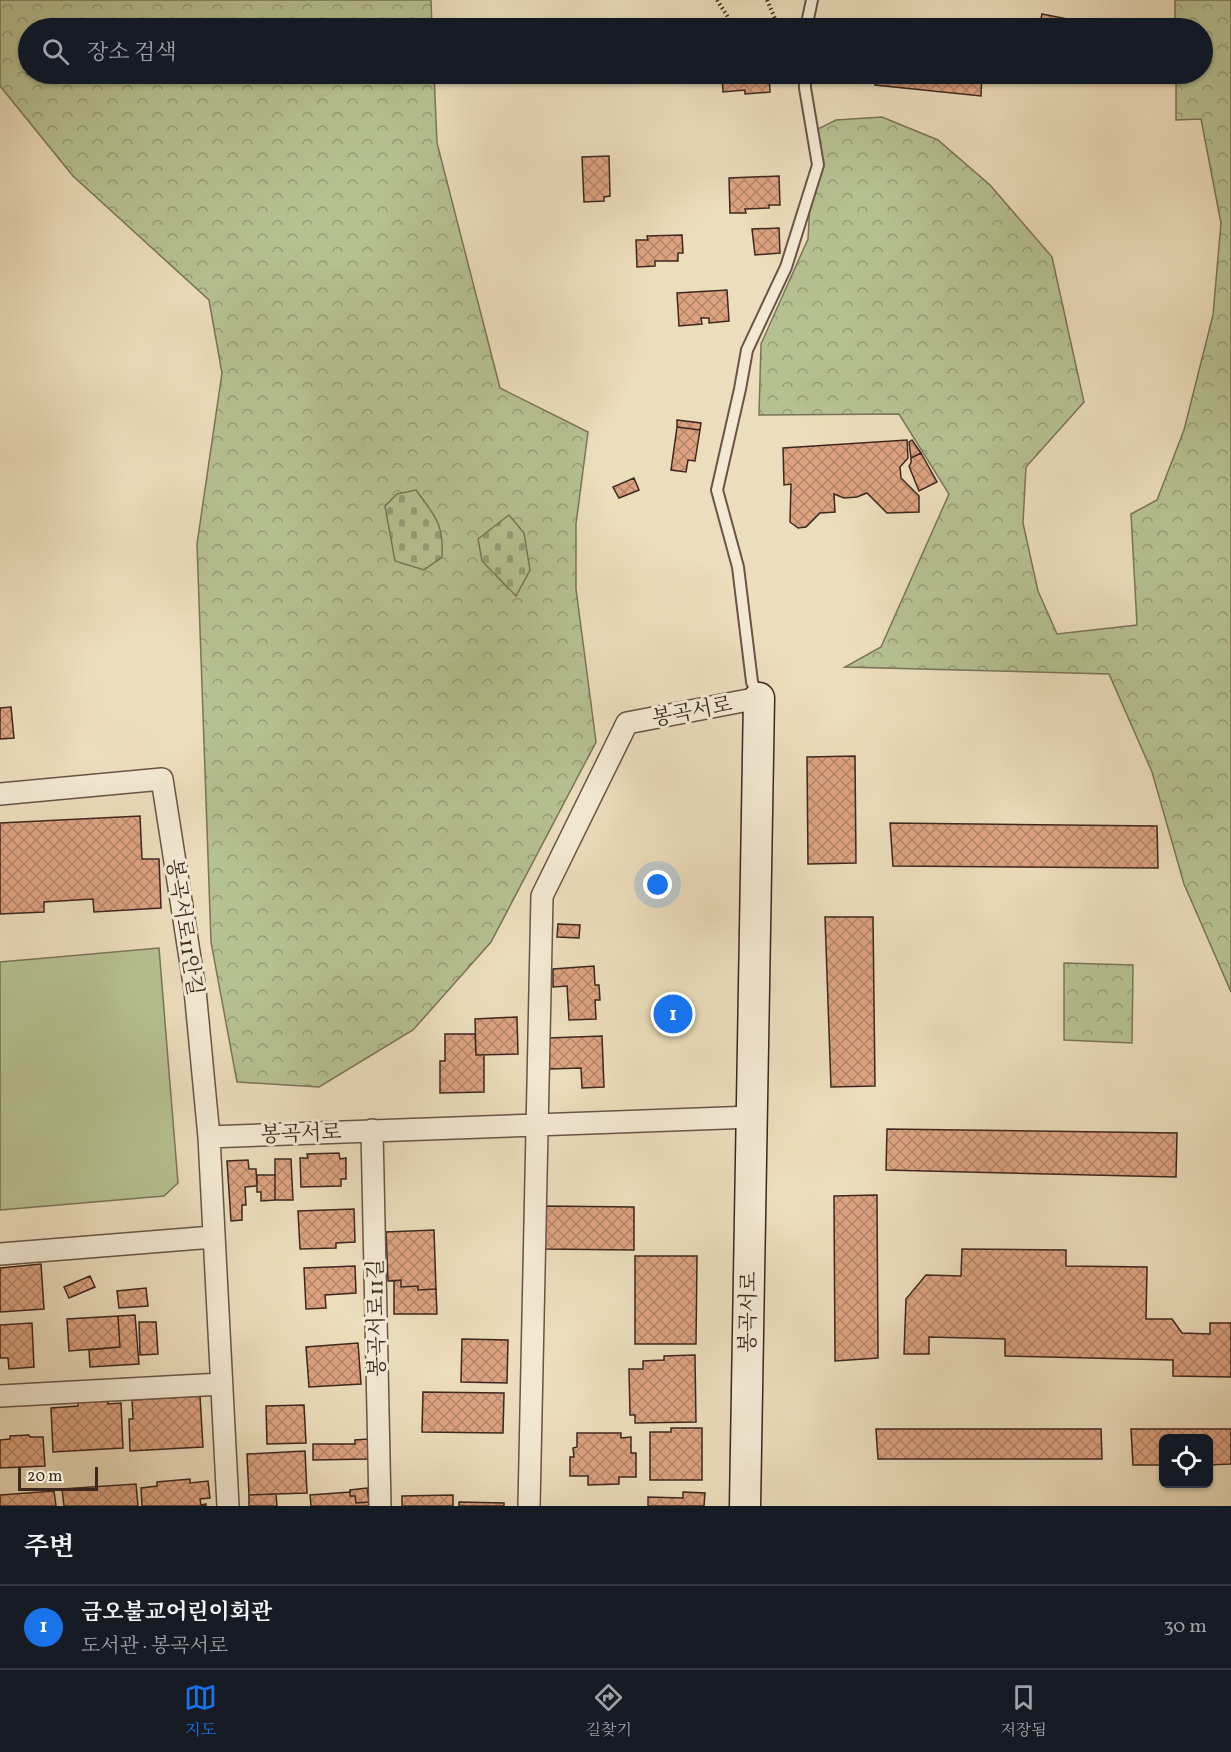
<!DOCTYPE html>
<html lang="ko">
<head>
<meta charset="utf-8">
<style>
  body { margin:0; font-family:Vollkorn,"Noto Serif KR",serif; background:#242831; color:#f1f3f6 }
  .controls { position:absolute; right:18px; bottom:18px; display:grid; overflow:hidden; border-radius:9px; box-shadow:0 2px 4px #0004 }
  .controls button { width:54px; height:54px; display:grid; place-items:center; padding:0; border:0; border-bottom:2px solid #363941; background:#171b24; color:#f1f3f6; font:30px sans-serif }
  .scale { position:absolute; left:18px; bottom:15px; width:80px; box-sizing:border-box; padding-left:6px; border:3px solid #3d271f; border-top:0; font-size:16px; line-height:21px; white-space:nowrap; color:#3d271f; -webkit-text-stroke:4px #f3e9d3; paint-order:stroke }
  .you { position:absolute; left:658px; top:885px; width:21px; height:21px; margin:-15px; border:4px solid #fff; border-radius:50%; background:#1a73e8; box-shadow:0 0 0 9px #1a73e833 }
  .badge { display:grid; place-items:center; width:39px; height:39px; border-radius:50%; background:#1a73e8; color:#fff; font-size:20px; font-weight:700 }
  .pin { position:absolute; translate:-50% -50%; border:3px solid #fff; box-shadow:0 2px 6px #0006 }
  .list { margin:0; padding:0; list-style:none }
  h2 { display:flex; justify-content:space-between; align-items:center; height:78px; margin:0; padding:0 24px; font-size:26px }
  h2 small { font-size:20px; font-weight:400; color:#9ea1a6 }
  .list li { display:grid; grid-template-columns:39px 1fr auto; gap:18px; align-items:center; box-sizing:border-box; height:84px; padding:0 24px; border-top:2px solid #363941 }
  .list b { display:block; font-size:22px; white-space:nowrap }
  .list p { margin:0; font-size:20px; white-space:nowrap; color:#9ea1a6 }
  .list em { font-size:20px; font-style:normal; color:#9ea1a6 }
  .icon { flex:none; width:33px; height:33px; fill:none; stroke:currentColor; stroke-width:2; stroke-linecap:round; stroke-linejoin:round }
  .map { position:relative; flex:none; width:1231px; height:1506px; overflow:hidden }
  .search { position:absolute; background:#171b24; box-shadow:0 2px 4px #0004; left:18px; right:18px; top:18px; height:66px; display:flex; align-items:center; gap:15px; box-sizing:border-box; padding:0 21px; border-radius:33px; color:#9ea1a6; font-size:22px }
  .sheet { height:162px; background:#171b24 }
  nav { display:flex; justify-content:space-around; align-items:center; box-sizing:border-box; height:84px; border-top:2px solid #363941; background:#171b24; font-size:16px; color:#9ea1a6 }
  nav a { display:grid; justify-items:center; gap:3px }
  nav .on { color:#1a73e8 }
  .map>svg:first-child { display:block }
  .grass { fill:#b6c192; stroke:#7a7458; stroke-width:1.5 }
  .forest { fill:url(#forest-crowns); stroke:#7a7458; stroke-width:1.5 }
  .cemetery { fill:url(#cemetery-stones); stroke:#7a7458; stroke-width:1.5 }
  .building { fill:url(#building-cross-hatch); stroke:#3d271f; stroke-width:1.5 }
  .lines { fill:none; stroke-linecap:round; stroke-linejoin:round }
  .lane-casing { stroke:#695446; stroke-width:14 }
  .street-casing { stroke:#695446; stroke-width:24 }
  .secondary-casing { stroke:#3d271f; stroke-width:33 }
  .path { stroke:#3d271f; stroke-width:4; stroke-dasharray:1.5 3; stroke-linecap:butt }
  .lane { stroke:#f3e9d3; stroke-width:10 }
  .street { stroke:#f3e9d3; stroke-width:21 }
  .secondary { stroke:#f3e9d3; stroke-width:30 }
  .labels { text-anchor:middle; stroke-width:6; stroke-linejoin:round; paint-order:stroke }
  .street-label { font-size:21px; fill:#3d271f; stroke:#f3e9d3 }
</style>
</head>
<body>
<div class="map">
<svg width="1231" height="1506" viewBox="0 0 1231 1506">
  <defs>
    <pattern id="forest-crowns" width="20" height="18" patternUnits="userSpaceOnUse" patternTransform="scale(1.5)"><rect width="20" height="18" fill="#b6c192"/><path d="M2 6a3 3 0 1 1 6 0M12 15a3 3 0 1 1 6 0" fill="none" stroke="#959d77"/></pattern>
    <pattern id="cemetery-stones" width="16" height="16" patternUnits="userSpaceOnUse" patternTransform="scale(1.5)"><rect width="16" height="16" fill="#b6c192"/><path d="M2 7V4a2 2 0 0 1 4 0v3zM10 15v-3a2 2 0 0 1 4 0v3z" fill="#959d77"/></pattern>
    <pattern id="building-cross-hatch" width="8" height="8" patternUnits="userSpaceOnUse" patternTransform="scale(1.5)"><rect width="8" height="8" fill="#dda381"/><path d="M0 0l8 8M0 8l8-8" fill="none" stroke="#b48569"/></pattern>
  </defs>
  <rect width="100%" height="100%" fill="#ecddbc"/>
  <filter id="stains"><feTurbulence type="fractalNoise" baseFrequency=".00333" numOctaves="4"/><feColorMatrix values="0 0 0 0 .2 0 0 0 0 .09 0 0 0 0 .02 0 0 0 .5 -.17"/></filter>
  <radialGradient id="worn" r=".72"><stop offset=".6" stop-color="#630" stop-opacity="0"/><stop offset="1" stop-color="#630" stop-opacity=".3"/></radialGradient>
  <path class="grass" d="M 159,948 L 178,1183 L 164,1196 L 0,1210 L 0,962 Z"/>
  <path class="forest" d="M 0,0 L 431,0 L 432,28 L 28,28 L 28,74 L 434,74 L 437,143 L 500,388 L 588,432 L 576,524 L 576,589 L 596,742 L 491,942 L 413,1030 L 319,1087 L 237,1082 L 211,942 L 197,544 L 222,373 L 209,300 L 73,176 L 0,86 Z
    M 1175,0 L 1231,0 L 1231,992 L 1184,884 L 1152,772 L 1109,674 L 845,667 L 881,647 L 949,494 L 899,414 L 759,415 L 761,344 L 808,239 L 814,131 L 836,120 L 882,117 L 938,140 L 990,185 L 1052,257 L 1084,402 L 1026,467 L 1023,523 L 1038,591 L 1057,634 L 1137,625 L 1131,514 L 1157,500 L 1184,430 L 1213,315 L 1221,223 L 1201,119 L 1176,120 L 1176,74 L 1202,74 L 1202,28 L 1175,28 Z
    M 1064,963 L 1133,965 L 1132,1043 L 1064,1040 Z"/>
  <path class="cemetery" d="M 416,490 C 435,516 444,524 442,557 L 424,570 L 395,561 L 385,506 L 397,494 Z
    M 509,515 L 524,533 L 530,570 L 516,596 L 482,561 L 478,539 Z"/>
  <path class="building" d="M 1042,14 L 1078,21 L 1077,28 L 1039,28 Z
    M 677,74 L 700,74 L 700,76 L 677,78 Z
    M 722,74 L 769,74 L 770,92 L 745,94 L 745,90 L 723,92 Z
    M 876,74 L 982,74 L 981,96 L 875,85 Z
    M 609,156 L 610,196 L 604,197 L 604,201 L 584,202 L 582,157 Z
    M 779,176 L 780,205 L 769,205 L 769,208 L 745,209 L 746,213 L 730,213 L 729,178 Z
    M 779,228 L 780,253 L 755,255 L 752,229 Z
    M 682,235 L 683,253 L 678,253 L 678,261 L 655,261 L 655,266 L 637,267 L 636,240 L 648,240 L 647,236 Z
    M 727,290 L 729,321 L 709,323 L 709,318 L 701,318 L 702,324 L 679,326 L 677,293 Z
    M 677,420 L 701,423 L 700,430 L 677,427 Z
    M 677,427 L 700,430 L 695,461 L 688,460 L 686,472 L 671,470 Z
    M 907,440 L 908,458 L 900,467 L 901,478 L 919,496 L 919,512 L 887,513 L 867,493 L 857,497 L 844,498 L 834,494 L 835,512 L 820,513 L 806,527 L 798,528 L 790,522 L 791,484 L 784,485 L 783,448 Z
    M 912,440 L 921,453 L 911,458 L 909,442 Z
    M 921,453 L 937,482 L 919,491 L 909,466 L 911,463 L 911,458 Z
    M 634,478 L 639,490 L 619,498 L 613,487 Z
    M 11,707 L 14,738 L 0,739 L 0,708 Z
    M 855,756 L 856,863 L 808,864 L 807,757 Z
    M 140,816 L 142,859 L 159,859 L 161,908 L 94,912 L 93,899 L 44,902 L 44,912 L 0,914 L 0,823 Z
    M 890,823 L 1157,826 L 1158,868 L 893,866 Z
    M 825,917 L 873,917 L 875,1086 L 831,1087 Z
    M 558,924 L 580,925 L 579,938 L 557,937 Z
    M 594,966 L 595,985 L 599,985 L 600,1000 L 595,1000 L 596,1019 L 569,1020 L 567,986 L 553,987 L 553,969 Z
    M 517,1017 L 518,1054 L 476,1055 L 475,1019 Z
    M 445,1034 L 475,1034 L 476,1055 L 484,1055 L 484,1092 L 440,1093 L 440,1061 L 445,1061 Z
    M 602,1036 L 604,1087 L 582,1088 L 581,1068 L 549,1069 L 548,1038 Z
    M 887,1129 L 1177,1133 L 1176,1177 L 886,1170 Z
    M 339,1153 L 340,1159 L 346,1158 L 346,1179 L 341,1179 L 341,1186 L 301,1187 L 300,1158 L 308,1158 L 307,1154 Z
    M 275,1159 L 291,1159 L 293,1200 L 275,1200 Z
    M 248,1160 L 249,1169 L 256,1169 L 257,1186 L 245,1187 L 246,1205 L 242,1205 L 242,1220 L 231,1221 L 227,1161 Z
    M 257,1175 L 275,1175 L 275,1200 L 261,1201 L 261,1192 L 257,1192 Z
    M 877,1195 L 878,1358 L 835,1361 L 834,1196 Z
    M 543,1206 L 634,1207 L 634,1250 L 543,1249 Z
    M 354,1209 L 355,1242 L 336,1243 L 336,1248 L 300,1249 L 298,1211 Z
    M 434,1230 L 436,1289 L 418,1290 L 418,1286 L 401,1287 L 401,1280 L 388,1281 L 386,1232 Z
    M 962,1249 L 1066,1250 L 1066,1266 L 1147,1267 L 1146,1319 L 1172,1319 L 1182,1333 L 1210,1334 L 1210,1323 L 1231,1323 L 1231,1377 L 1173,1376 L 1173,1360 L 1005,1356 L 1005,1339 L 929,1337 L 929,1354 L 904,1354 L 906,1299 L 926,1275 L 961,1276 Z
    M 635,1256 L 697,1256 L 696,1344 L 635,1344 Z
    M 41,1264 L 44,1309 L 0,1312 L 0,1268 Z
    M 355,1266 L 356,1293 L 325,1295 L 326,1308 L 306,1309 L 304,1268 Z
    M 90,1276 L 95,1287 L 69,1298 L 64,1287 Z
    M 401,1280 L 401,1287 L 418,1286 L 418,1290 L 436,1289 L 437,1314 L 394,1314 L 394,1281 Z
    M 146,1288 L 148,1306 L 119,1308 L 117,1291 Z
    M 135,1315 L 139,1364 L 90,1367 L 89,1350 L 120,1347 L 118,1316 Z
    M 118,1316 L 120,1347 L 69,1351 L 67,1319 Z
    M 139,1322 L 156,1322 L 158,1354 L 140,1355 Z
    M 32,1323 L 34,1367 L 9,1369 L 8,1358 L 0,1358 L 0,1325 Z
    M 462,1339 L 508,1340 L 507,1383 L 461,1382 Z
    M 358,1343 L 361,1384 L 309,1387 L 306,1347 Z
    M 695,1355 L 696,1422 L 635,1423 L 635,1415 L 630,1415 L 629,1369 L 643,1369 L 643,1361 L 664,1360 L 664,1356 Z
    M 423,1392 L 504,1393 L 503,1433 L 422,1432 Z
    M 200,1396 L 203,1447 L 130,1451 L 129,1419 L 133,1419 L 132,1400 Z
    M 108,1399 L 108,1404 L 121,1403 L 123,1448 L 53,1452 L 51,1408 L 78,1406 L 78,1401 Z
    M 304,1405 L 306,1443 L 267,1444 L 266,1406 Z
    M 671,1428 L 702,1428 L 702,1480 L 650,1480 L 650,1432 L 671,1432 Z
    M 876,1429 L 1101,1429 L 1102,1459 L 878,1459 Z
    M 1131,1429 L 1231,1429 L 1231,1464 L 1208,1465 L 1208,1438 L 1164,1438 L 1164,1465 L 1133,1465 Z
    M 577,1433 L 621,1433 L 621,1438 L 631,1437 L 631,1453 L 636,1453 L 636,1477 L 619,1477 L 619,1484 L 588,1485 L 588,1476 L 570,1476 L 570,1457 L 574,1457 L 573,1448 L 577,1447 Z
    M 29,1435 L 30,1437 L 43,1437 L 45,1466 L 0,1468 L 0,1440 L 10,1439 L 10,1436 Z
    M 368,1439 L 368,1459 L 313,1460 L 313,1444 L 355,1444 L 355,1440 Z
    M 305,1451 L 307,1493 L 249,1495 L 247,1454 Z
    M 190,1479 L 190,1483 L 208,1481 L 210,1498 L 200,1499 L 201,1505 L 206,1504 L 206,1506 L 142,1506 L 141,1488 L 157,1486 L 157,1482 Z
    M 136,1484 L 138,1506 L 64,1506 L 62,1489 Z
    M 367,1488 L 369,1502 L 356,1503 L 355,1496 L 350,1496 L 350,1490 Z
    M 54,1491 L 56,1506 L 0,1506 L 0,1495 Z
    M 350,1492 L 350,1496 L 355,1496 L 356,1503 L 369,1502 L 369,1506 L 311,1506 L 310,1495 Z
    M 683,1492 L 705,1493 L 704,1506 L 648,1506 L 648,1497 L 683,1498 Z
    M 276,1494 L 277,1506 L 249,1506 L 249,1495 Z
    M 453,1495 L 453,1506 L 402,1506 L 402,1496 Z
    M 459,1502 L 504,1503 L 504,1506 L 459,1506 Z"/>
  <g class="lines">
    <defs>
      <path id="lane" d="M 806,28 L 812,0
        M 759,698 L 752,682 L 738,567 L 717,490 L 740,389 L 747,350 L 786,267 L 818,165 L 805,88 L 805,74"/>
      <path id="street" d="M 0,794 L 162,779 L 195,990 L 209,1137 L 228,1506
        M 372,1130 L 380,1506
        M 209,1137 L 752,1117
        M 0,1254 L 213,1237
        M 0,1396 L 221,1384
        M 529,1506 L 542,896 L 627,723 L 759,698"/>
      <path id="secondary" d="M 745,1506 L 759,698"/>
    </defs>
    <use href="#lane" class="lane-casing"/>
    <use href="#street" class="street-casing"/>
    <use href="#secondary" class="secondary-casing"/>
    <path class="path" d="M 717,0 L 735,28
      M 767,0 L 779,28"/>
    <use href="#lane" class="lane"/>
    <use href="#street" class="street"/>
    <use href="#secondary" class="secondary"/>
  </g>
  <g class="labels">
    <g class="street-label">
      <text transform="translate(692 711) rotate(-11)" y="7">봉곡서로</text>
      <text transform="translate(185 927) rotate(81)" y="7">봉곡서로11안길</text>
      <text transform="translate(301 1133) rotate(-2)" y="7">봉곡서로</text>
      <text transform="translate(748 1312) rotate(-89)" y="7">봉곡서로</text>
      <text transform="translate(376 1318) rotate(-91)" y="7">봉곡서로11길</text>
    </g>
  </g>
  <rect width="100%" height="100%" filter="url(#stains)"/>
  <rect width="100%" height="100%" fill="url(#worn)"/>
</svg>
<div class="controls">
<button><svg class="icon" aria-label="locate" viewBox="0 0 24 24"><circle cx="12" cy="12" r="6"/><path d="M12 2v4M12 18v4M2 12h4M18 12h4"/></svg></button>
</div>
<div class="scale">20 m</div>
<div class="you"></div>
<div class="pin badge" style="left:673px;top:1014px">1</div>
<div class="search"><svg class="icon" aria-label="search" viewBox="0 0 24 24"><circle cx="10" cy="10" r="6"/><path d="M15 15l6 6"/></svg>장소 검색</div>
</div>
<section class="sheet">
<h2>주변<small></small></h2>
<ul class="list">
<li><span class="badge">1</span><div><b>금오불교어린이회관</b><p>도서관 · 봉곡서로</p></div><em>30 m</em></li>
</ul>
</section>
<nav>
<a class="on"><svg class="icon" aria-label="map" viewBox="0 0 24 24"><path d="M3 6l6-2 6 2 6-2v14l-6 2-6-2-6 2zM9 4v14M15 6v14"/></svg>지도</a>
<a><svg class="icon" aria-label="directions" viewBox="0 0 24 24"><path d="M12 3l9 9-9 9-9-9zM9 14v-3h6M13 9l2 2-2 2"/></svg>길찾기</a>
<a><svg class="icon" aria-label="saved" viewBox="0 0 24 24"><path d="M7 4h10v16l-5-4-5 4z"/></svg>저장됨</a>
</nav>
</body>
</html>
